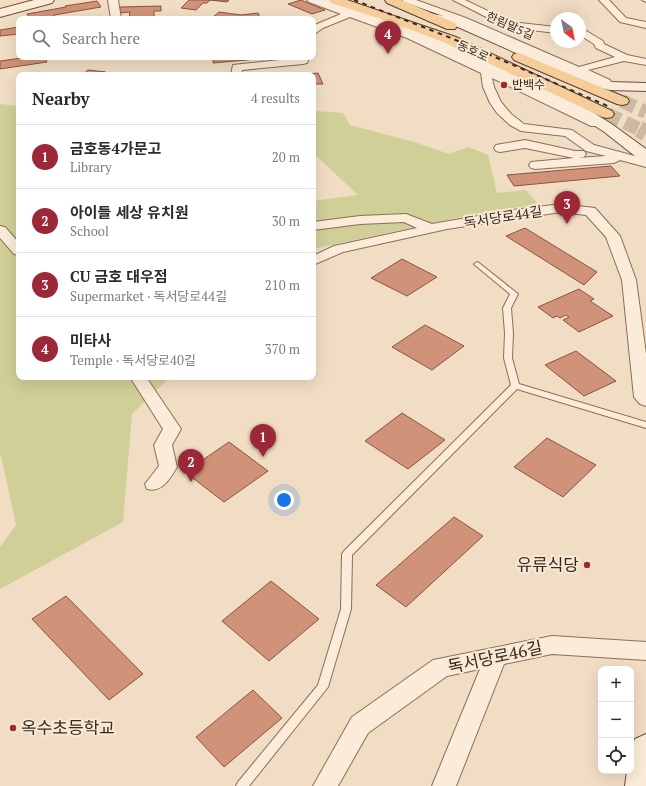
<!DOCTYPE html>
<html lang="en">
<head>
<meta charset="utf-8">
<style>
  body { margin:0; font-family:"PT Serif","Noto Sans KR",serif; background:#f7f7f7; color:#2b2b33 }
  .controls { position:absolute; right:12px; bottom:12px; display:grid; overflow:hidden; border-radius:8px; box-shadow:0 4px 16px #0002 }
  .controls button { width:36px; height:36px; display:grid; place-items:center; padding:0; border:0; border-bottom:1px solid #e1e1e2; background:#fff; color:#2b2b33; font:20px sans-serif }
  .compass { position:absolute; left:550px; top:12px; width:36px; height:36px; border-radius:50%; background:#fff; box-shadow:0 4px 16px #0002; rotate:147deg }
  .you { position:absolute; left:284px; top:500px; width:14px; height:14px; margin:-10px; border:3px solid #fff; border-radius:50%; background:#1a73e8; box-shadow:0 0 0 6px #1a73e833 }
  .badge { display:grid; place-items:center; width:26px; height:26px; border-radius:50%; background:#9d2736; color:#fff; font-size:13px; font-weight:700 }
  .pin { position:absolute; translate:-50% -33px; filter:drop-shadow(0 1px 2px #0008) }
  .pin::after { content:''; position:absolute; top:21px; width:14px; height:12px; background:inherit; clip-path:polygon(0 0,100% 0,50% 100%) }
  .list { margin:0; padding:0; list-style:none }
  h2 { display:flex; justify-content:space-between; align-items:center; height:52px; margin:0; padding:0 16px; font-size:17px }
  h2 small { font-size:13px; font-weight:400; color:#7c7c81 }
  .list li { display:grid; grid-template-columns:26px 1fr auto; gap:12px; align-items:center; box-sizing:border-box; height:64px; padding:0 16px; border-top:1px solid #e1e1e2 }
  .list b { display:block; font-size:15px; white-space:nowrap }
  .list p { margin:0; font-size:13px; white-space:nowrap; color:#7c7c81 }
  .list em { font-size:13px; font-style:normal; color:#7c7c81 }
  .icon { flex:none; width:22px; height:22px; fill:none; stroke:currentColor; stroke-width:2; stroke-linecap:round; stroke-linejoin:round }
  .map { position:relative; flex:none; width:646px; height:786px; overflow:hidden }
  .search { position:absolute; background:#fff; box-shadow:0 4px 16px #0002; left:16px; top:16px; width:300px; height:44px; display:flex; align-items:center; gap:10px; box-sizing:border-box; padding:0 14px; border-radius:8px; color:#7c7c81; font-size:15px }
  .panel { position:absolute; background:#fff; box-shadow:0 4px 16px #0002; left:16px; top:72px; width:300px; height:308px; border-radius:8px }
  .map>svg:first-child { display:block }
  .green { fill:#cfcf97 }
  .building { fill:#d09278; stroke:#8c533e }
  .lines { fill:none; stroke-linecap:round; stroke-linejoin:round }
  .primary-tunnel-far1 { stroke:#ccb9a3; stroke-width:14; stroke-dasharray:14 6; stroke-linecap:butt }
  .primary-tunnel { stroke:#ccb9a3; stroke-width:17; stroke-dasharray:17 8; stroke-linecap:butt }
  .service-casing { stroke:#8c6e59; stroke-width:2 }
  .minor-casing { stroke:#8c6e59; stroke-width:2 }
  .secondary-casing { stroke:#6e4f3d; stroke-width:2 }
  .primary-casing { stroke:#593d2e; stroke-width:2 }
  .service { fill:#faecd8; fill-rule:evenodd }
  .minor { fill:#faecd8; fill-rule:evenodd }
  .secondary { fill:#faecd8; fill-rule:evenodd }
  .primary { fill:#f4cd9b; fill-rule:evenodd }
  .rail { stroke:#3b291e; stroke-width:2; stroke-dasharray:4.5 4.5; stroke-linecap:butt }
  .poi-dot { fill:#9d2736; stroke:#f7e9d4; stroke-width:1.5 }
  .labels { text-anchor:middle; stroke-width:4; stroke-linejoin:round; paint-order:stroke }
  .far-street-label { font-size:12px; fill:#3b291e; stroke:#f7e9d4 }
  .far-poi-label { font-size:12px; fill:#3b291e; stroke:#f7e9d4; text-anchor:start }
  .street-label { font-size:14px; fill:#3b291e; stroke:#f7e9d4 }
  .near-poi-label { font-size:17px; fill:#3b291e; stroke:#f7e9d4; text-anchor:end }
  .near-street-label { font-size:17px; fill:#3b291e; stroke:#f7e9d4 }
</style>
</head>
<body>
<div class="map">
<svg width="646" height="786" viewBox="0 0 646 786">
  <rect width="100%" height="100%" fill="#f0ddc4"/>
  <path class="green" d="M 0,104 L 19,106 L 19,377 L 170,377 L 132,414 L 123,522 L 0,589 L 0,547 L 16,525 L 1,455 L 0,455 Z
    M 316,111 L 343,113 L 350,125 L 414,142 L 449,154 L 468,147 L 488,155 L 497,193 L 526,190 L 538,204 L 480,213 L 313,249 L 313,201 L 358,195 L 313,153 L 313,115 Z"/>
  <path class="building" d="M 189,0 L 229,0 L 227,2 L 210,0 L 207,3 L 203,3 L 196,10 L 181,8 Z
    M 301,0 L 325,10 L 312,14 L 288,4 Z
    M 97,1 L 101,7 L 54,15 L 56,19 L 30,19 L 27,14 L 66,7 L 65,6 Z
    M 161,6 L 161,11 L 154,11 L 154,17 L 129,18 L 130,12 L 120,13 L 120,7 Z
    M 219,12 L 241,15 L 258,13 L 260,18 L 218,19 L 219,18 L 213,17 Z
    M 19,27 L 19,34 L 0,36 L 0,30 Z
    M 29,57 L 45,57 L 47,62 L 0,69 L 0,61 Z
    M 213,57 L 280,57 L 213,63 Z
    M 88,70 L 106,72 L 103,75 L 82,75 Z
    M 318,73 L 323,84 L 313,84 L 313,75 L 298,75 Z
    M 611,166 L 620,176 L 514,186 L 507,175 Z
    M 525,228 L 597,272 L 584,285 L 506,236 Z
    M 402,259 L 437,277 L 407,296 L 371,278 Z
    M 579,289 L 594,299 L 590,301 L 613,316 L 579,332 L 563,320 L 569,317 L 566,315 L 560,318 L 557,316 L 553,318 L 538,307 Z
    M 425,325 L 464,346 L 432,370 L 392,347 Z
    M 576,351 L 616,381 L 584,396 L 545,365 Z
    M 402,413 L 445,440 L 408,469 L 365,441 Z
    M 547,438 L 596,465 L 563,497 L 514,467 Z
    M 229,442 L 268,471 L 224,502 L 185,472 Z
    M 454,517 L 483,536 L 406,607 L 376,585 Z
    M 271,581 L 319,619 L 269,661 L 222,621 Z
    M 66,596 L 143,674 L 109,700 L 32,619 Z
    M 253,690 L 282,718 L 224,767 L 196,737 Z"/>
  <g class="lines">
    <path class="primary-tunnel-far1" d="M 622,101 L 646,112
      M 607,114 L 641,130"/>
    <path class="primary-tunnel" d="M 639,129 L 646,133"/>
    <defs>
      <path id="service" d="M 642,0 L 646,0 L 646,2 Z
        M 477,262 L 479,263 L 518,294 L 511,308 L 513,333 L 512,358 L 519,384 L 646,422 L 646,428 L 517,389 L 352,555 L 351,609 L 328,687 L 249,786 L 236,786 L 238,782 L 318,685 L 341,609 L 342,554 L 344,551 L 511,385 L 504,358 L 505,333 L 503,308 L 510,294 L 475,265 L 474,264 Z"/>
      <path id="minor" d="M 108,0 L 118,0 L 121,19 L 111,19 Z
        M 307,0 L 321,0 L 413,34 L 599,122 L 601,124 L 599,126 L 591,126 L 492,78 L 494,87 L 501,102 L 511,114 L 524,124 L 572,130 L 594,145 L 646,159 L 646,167 L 620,160 L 614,163 L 535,169 L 531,168 L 529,165 L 531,162 L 574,158 L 525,148 L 500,152 L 496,151 L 494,148 L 496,145 L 525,140 L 575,151 L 584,151 L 586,154 L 584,157 L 578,158 L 606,156 L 586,151 L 565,136 L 521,131 L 510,125 L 497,113 L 490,103 L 483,87 L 481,73 L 407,38 L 350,17 L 323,28 L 313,35 L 313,27 L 317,24 L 341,14 L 309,2 Z
        M 402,0 L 416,0 L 466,18 L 579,67 L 615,57 L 596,48 L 594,44 L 580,35 L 580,28 L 583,29 L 603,41 L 604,44 L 627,55 L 646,59 L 646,65 L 624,61 L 588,70 L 610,80 L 611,82 L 610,84 L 602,84 L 460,22 L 404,2 Z
        M 453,0 L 465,0 L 511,22 L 556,27 L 556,33 L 506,27 Z
        M 599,0 L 609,0 L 626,18 L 646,22 L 646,28 L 620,22 Z
        M 299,57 L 309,57 L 307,63 L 303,64 L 242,70 L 241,75 L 231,75 L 233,65 L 299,58 Z
        M 561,204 L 595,208 L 620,236 L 636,280 L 646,354 L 646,406 L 640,404 L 634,397 L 622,280 L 606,237 L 586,215 L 561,212 L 447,229 L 343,252 L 313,265 L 313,256 L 334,246 L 417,228 L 404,222 L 360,224 L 313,230 L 313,222 L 360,216 L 406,214 L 432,224 L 513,210 Z
        M 0,226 L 5,227 L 19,243 L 19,255 L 14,254 L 0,238 Z
        M 132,377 L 148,377 L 148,380 L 181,429 L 172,445 L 177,467 C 170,479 162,493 147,489 L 145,484 L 159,466 L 154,445 L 163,429 L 132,380 Z
        M 552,636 L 646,642 L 646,660 L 552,654 L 504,664 L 456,786 L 432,786 L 480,669 L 447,676 L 368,733 L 338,786 L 313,786 L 352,717 L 433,660 Z"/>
      <path id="secondary" d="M 34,0 L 54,0 L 52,3 L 0,17 L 0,9 Z
        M 316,0 L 333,0 L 421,31 L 583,106 L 613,125 L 646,149 L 646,162 L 640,160 L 603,131 L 573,112 L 413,37 L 318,3 Z
        M 432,14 L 458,18 L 598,79 L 610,82 L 646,83 L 646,91 L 610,90 L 588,85 L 451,24 L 428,21 L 426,18 L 428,15 Z
        M 646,734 L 646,786 L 625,786 L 627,771 L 631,771 L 631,748 L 635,739 Z"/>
      <path id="primary" d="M 329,0 L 347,0 L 456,37 L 612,111 L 614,114 L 612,117 L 607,118 L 602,117 L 446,43 L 387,21 L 331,3 Z
        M 385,0 L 401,0 L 455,23 L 457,26 L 455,29 L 447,29 L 387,3 Z
        M 519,53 L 627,98 L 629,101 L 627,104 L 622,105 L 617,104 L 514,60 L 512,57 L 514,54 Z"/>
    </defs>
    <use href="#service" class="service-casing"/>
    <use href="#minor" class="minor-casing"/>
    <use href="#secondary" class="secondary-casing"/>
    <use href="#primary" class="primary-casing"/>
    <use href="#service" class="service"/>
    <use href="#minor" class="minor"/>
    <use href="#secondary" class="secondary"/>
    <use href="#primary" class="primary"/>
    <path class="rail" d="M 354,0 L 451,38 L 610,107"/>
  </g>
  <g class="poi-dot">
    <circle cx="504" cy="85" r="4"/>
    <circle cx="587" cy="565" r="4"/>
    <circle cx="13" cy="728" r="4"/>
  </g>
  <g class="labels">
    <g class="far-street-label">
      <text transform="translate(510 26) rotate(24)" y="4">한림말5길</text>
      <text transform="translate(473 51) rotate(25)" y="4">동호로</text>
    </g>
    <g class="far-poi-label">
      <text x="512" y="89">반백수</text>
    </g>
    <g class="street-label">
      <text transform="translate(503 217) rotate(-9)" y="5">독서당로44길</text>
    </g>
    <g class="near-poi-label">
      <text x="579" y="571">유류식당</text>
      <text x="21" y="734" text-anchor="start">옥수초등학교</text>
    </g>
    <g class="near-street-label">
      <text transform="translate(495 657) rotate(-12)" y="6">독서당로46길</text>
    </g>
  </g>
</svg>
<div class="controls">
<button>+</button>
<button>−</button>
<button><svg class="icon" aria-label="locate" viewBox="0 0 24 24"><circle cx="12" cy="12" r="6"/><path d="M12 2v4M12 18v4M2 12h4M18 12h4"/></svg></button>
</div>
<svg class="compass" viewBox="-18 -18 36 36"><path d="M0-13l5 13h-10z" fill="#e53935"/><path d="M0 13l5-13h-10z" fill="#7c7c81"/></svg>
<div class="you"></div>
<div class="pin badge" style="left:263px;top:457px">1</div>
<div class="pin badge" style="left:191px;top:482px">2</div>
<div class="pin badge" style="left:567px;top:224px">3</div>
<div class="pin badge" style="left:388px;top:54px">4</div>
<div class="search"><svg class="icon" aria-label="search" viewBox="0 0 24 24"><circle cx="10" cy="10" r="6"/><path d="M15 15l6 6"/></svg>Search here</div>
<section class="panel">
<h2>Nearby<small>4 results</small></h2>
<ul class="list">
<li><span class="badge">1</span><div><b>금호동4가문고</b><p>Library</p></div><em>20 m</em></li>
<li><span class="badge">2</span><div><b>아이들 세상 유치원</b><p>School</p></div><em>30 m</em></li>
<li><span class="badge">3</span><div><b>CU 금호 대우점</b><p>Supermarket · 독서당로44길</p></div><em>210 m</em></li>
<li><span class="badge">4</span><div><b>미타사</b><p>Temple · 독서당로40길</p></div><em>370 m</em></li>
</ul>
</section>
</div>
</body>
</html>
